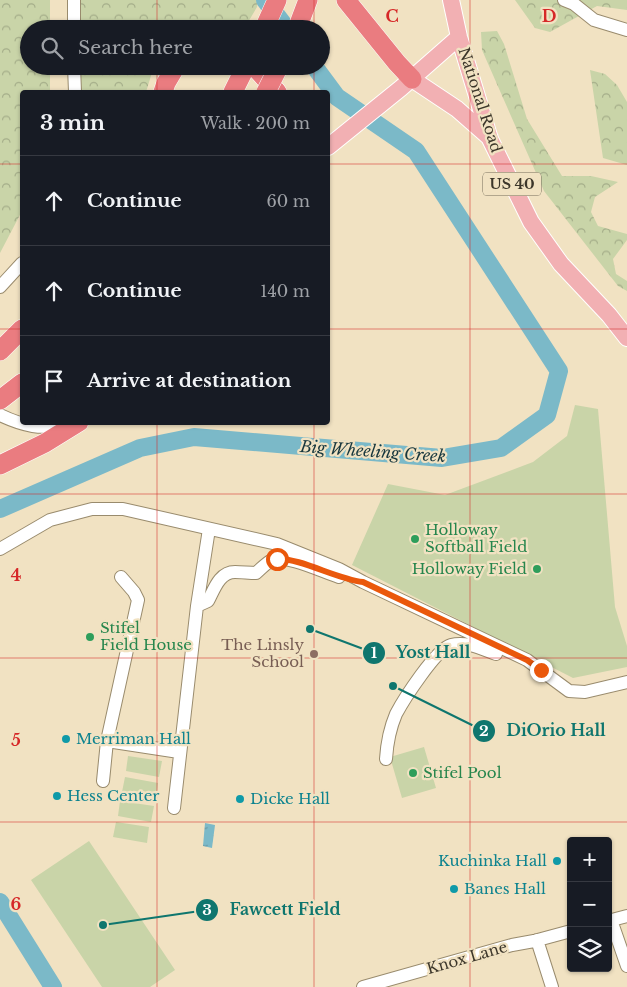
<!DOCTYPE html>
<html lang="en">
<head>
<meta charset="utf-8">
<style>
  body { margin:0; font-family:"Libre Baskerville",serif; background:#20242c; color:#f1f3f6 }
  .controls { position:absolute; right:15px; bottom:15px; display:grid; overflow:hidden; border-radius:5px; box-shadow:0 1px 4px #0004 }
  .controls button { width:45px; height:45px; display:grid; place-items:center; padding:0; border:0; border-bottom:1px solid #363941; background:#171b24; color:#f1f3f6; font:25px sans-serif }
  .stop { position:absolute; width:15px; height:15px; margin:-11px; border:4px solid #ea580c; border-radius:50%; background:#fff }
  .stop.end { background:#ea580c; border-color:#fff; box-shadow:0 1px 5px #0008 }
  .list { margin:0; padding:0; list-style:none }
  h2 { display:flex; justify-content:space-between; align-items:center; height:65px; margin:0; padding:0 20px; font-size:21px }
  h2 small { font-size:16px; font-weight:400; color:#9ea1a6 }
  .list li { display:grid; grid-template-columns:32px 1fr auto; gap:15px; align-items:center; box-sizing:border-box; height:90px; padding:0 20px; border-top:1px solid #363941 }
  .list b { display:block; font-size:19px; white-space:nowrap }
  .list em { font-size:16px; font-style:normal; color:#9ea1a6 }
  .icon { flex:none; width:28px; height:28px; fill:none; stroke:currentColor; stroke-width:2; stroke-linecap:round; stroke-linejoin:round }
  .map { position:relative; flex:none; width:627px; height:987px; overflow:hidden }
  .search { position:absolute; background:#171b24; box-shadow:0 1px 4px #0004; left:20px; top:20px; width:310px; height:55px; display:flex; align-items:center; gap:12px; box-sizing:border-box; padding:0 18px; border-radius:28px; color:#9ea1a6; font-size:19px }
  .panel { position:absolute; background:#171b24; box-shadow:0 1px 4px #0004; left:20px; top:90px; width:310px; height:335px; border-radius:5px }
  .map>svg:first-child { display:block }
  .forest { fill:url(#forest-crowns) }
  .pitch { fill:#c9d4a8 }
  .water { fill:url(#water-ripples) }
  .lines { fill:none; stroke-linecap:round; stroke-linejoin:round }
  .river { stroke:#7bb9c8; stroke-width:18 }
  .minor-casing { stroke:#998b6d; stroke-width:14 }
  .major-casing { stroke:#fff; stroke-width:18 }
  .highway-casing { stroke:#fff; stroke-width:20 }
  .minor { stroke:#fff; stroke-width:12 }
  .major { stroke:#f2b0b3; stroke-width:16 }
  .highway { stroke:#ea7c80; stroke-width:19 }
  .highway-bridge-casing { stroke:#fff; stroke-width:20; stroke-linecap:butt }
  .highway-bridge { stroke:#ea7c80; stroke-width:19 }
  .route { stroke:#ea580c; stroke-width:6 }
  .grid { fill:none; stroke:#d62828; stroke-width:1; stroke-opacity:0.55 }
  .leisure-dot { fill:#2e9e5b; stroke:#f1e2c2; stroke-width:2 }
  .education-dot { fill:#8d6e63; stroke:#f1e2c2; stroke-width:2 }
  .culture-dot { fill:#0f9aa8; stroke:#f1e2c2; stroke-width:2 }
  .labels { text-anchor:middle; stroke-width:4.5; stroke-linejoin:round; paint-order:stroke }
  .shield { fill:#f1e2c2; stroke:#726a58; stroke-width:1 }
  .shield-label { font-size:14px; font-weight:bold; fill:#3c362a }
  .street-label { font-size:15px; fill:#3c362a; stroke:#f1e2c2 }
  .leisure-label { font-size:15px; fill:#27864d; stroke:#f1e2c2; text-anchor:start }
  .education-label { font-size:15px; fill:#785e54; stroke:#f1e2c2; text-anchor:end }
  .culture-label { font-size:15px; fill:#0d838f; stroke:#f1e2c2; text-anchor:start }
  .water-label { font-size:16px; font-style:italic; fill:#17373e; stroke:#f1e2c2 }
  .grid-label { font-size:16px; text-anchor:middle; font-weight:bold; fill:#d62828; stroke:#f1e2c2; stroke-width:4.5; stroke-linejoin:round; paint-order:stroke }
  .leader { fill:none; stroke:#0f766e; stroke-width:2 }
  .callout-dot { fill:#0f766e; stroke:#f1e2c2; stroke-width:2 }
  .mark-label { font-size:15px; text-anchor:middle; font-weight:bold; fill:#fff }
  .callout-label { font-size:16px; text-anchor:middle; font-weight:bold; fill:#0f766e; stroke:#f1e2c2; stroke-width:4.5; stroke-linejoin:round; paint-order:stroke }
</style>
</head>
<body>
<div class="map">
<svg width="627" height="987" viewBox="0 0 627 987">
  <defs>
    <pattern id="forest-crowns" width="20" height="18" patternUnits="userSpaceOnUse" patternTransform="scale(1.25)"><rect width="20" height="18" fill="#c9d4a8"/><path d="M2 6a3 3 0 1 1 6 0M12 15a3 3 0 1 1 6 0" fill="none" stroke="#a4ad89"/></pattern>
    <pattern id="water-ripples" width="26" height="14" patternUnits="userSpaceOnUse" patternTransform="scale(1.25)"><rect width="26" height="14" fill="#7bb9c8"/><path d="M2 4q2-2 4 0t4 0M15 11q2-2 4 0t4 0" fill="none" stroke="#6697a3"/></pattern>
  </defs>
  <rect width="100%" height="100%" fill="#f1e2c2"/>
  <path class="forest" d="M 0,0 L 50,0 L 50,29 L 29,29 L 29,66 L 50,66 L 50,92 L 22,92 L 22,211 L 0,253 Z
    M 79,0 L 258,0 L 257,7 L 244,29 L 79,29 Z
    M 515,0 L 627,0 L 627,10 L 597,6 L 550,32 L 535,28 Z
    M 497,31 L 504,44 L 527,119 L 562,176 L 591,176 L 618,182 L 595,197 L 591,212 L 598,226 L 627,234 L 627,240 L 613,259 L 616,274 L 627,281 L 627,291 L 618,286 L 544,191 L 482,50 L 481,32 Z
    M 79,66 L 154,66 L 146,92 L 79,92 Z
    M 590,70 L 605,74 L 617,85 L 627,102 L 627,165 L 603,158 Z"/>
  <path class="pitch" d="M 575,405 L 598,409 L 615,607 L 627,646 L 627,667 L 573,678 L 352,565 L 388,484 L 445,495 L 533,462 L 567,436 Z
    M 424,747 L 436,788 L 402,798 L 390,757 Z
    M 128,756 L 162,761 L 159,777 L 126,771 Z
    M 125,777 L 158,783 L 156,798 L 122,792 Z
    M 120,801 L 154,806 L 151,822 L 118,816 Z
    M 116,822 L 149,827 L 147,843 L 113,837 Z
    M 89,841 L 175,970 L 150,987 L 102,987 L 31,880 Z"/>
  <path class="water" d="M 205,823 L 215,825 L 212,848 L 203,846 Z"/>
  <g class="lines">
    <path class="river" d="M 265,0 L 287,29
      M 0,509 L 140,448 L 194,437 L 442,458 L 501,448 L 547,415 L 559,371 L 416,151 L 337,97 L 314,66
      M 0,902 L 53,987"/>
    <defs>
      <path id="minor" d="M 564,0 L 574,4 L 594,20 L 627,30
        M 74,29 L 74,0
        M 74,66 L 75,92
        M 0,287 L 22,263
        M 0,415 C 21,425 44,432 67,422
        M 0,549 L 50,520 L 92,509 L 123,509 L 277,544 L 339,569 L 363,582 L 527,660 L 569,691 L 585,692 L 627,682
        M 197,606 L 208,601 C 214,590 219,572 235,572 C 242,572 249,573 256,573 C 261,569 266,563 272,560 C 287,554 323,572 339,577
        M 107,741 L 179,752
        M 386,759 C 387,743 390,728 396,714 C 404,699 436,649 451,645 C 467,641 482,649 496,654
        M 103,781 L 107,741 L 138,600 L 134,592 L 121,577
        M 174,808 L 197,606 L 209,529
        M 611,920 L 627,966
        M 608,921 L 627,916
        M 537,940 L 552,987
        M 363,987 L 512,945 L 534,941 L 571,931"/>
      <path id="major" d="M 451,0 L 459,37 L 490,139 L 531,222 L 561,264 L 609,315 L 627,338
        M 412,79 L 457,109 L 490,138
        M 328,147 L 401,88 L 459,37"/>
      <path id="highway" d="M 346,0 L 397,63 L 412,79
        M 264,29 L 277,0
        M 297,29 L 308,0
        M 254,66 L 277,92
        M 163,92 L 166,83 L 176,66
        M 233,92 L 246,66
        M 0,351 L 22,329
        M 0,400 L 22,383
        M 0,465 L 45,443 L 79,422"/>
    </defs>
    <use href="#minor" class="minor-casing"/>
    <use href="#major" class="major-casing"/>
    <use href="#highway" class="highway-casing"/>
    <use href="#minor" class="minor"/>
    <use href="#major" class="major"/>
    <use href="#highway" class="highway"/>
    <defs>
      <path id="highway-bridge" d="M 266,92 L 279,66"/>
    </defs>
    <use href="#highway-bridge" class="highway-bridge-casing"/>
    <use href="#highway-bridge" class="highway-bridge"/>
  </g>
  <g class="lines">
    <path class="route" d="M 277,559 C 301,558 336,579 363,582 L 527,660 L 541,670"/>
  </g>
  <path class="grid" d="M 157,0 L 157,29M 314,0 L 314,29M 470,0 L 470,987M 157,66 L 157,92M 314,66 L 314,92M 0,164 L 22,164M 328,164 L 627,164M 0,329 L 22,329M 328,329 L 627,329M 157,422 L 157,987M 314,422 L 314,987M 0,494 L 627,494M 0,658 L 627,658M 0,822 L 627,822"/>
  <g class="leisure-dot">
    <circle cx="415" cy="539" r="5"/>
    <circle cx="537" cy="569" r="5"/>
    <circle cx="90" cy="637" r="5"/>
    <circle cx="413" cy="773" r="5"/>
  </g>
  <circle class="education-dot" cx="314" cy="654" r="5"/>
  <g class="culture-dot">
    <circle cx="66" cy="739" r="5"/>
    <circle cx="57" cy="796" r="5"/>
    <circle cx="240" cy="799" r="5"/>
    <circle cx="557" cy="861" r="5"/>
    <circle cx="454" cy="889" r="5"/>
  </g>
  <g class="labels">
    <rect class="shield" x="483" y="172.5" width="58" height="23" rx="4"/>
    <g class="shield-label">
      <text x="512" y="189">US 40</text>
    </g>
    <g class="street-label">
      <text transform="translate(480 100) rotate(72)" y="5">National Road</text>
      <text transform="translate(467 958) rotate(-16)" y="5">Knox Lane</text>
    </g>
    <g class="leisure-label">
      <text x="425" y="535">Holloway<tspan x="425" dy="17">Softball Field</tspan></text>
      <text x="527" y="574" text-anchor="end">Holloway Field</text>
      <text x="100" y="633">Stifel<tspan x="100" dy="17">Field House</tspan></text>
      <text x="423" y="778">Stifel Pool</text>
    </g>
    <g class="education-label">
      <text x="304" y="650">The Linsly<tspan x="304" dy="17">School</tspan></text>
    </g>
    <g class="culture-label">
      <text x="76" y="744">Merriman Hall</text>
      <text x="67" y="801">Hess Center</text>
      <text x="250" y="804">Dicke Hall</text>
      <text x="547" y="866" text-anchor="end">Kuchinka Hall</text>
      <text x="464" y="894">Banes Hall</text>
    </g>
    <g class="water-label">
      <text transform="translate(373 451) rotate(4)" y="6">Big Wheeling Creek</text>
    </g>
  </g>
  <g class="grid-label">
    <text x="392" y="22">C</text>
    <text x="549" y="22">D</text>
    <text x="16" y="581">4</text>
    <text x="16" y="746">5</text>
    <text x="16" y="910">6</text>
  </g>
  <path class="leader" d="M310 629L374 653M393 686L484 731M103 925L207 910"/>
  <g class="callout-dot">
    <circle cx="310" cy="629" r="5"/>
    <circle cx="393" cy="686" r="5"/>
    <circle cx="103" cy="925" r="5"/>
    <circle cx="374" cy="653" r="12"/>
    <circle cx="484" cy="731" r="12"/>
    <circle cx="207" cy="910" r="12"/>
  </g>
  <g class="mark-label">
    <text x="374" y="658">1</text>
    <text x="484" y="736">2</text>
    <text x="207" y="915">3</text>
  </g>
  <g class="callout-label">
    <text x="433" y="658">Yost Hall</text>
    <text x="556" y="736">DiOrio Hall</text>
    <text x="285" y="915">Fawcett Field</text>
  </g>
</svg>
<div class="controls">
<button>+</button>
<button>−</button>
<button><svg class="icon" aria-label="layers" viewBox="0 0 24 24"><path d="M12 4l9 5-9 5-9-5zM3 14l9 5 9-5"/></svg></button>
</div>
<div class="stop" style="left:277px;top:559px"></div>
<div class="stop end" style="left:541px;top:670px"></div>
<div class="search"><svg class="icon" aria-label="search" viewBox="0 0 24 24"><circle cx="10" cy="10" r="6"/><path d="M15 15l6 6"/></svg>Search here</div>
<section class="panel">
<h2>3 min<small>Walk · 200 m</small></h2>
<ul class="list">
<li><svg class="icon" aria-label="ahead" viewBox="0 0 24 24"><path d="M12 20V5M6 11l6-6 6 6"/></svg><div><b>Continue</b></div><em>60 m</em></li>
<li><svg class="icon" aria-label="ahead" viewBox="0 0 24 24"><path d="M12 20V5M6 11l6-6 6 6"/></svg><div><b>Continue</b></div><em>140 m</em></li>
<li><svg class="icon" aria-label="arrive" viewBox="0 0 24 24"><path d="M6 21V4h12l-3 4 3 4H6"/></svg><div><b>Arrive at destination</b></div></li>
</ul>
</section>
</div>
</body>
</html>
